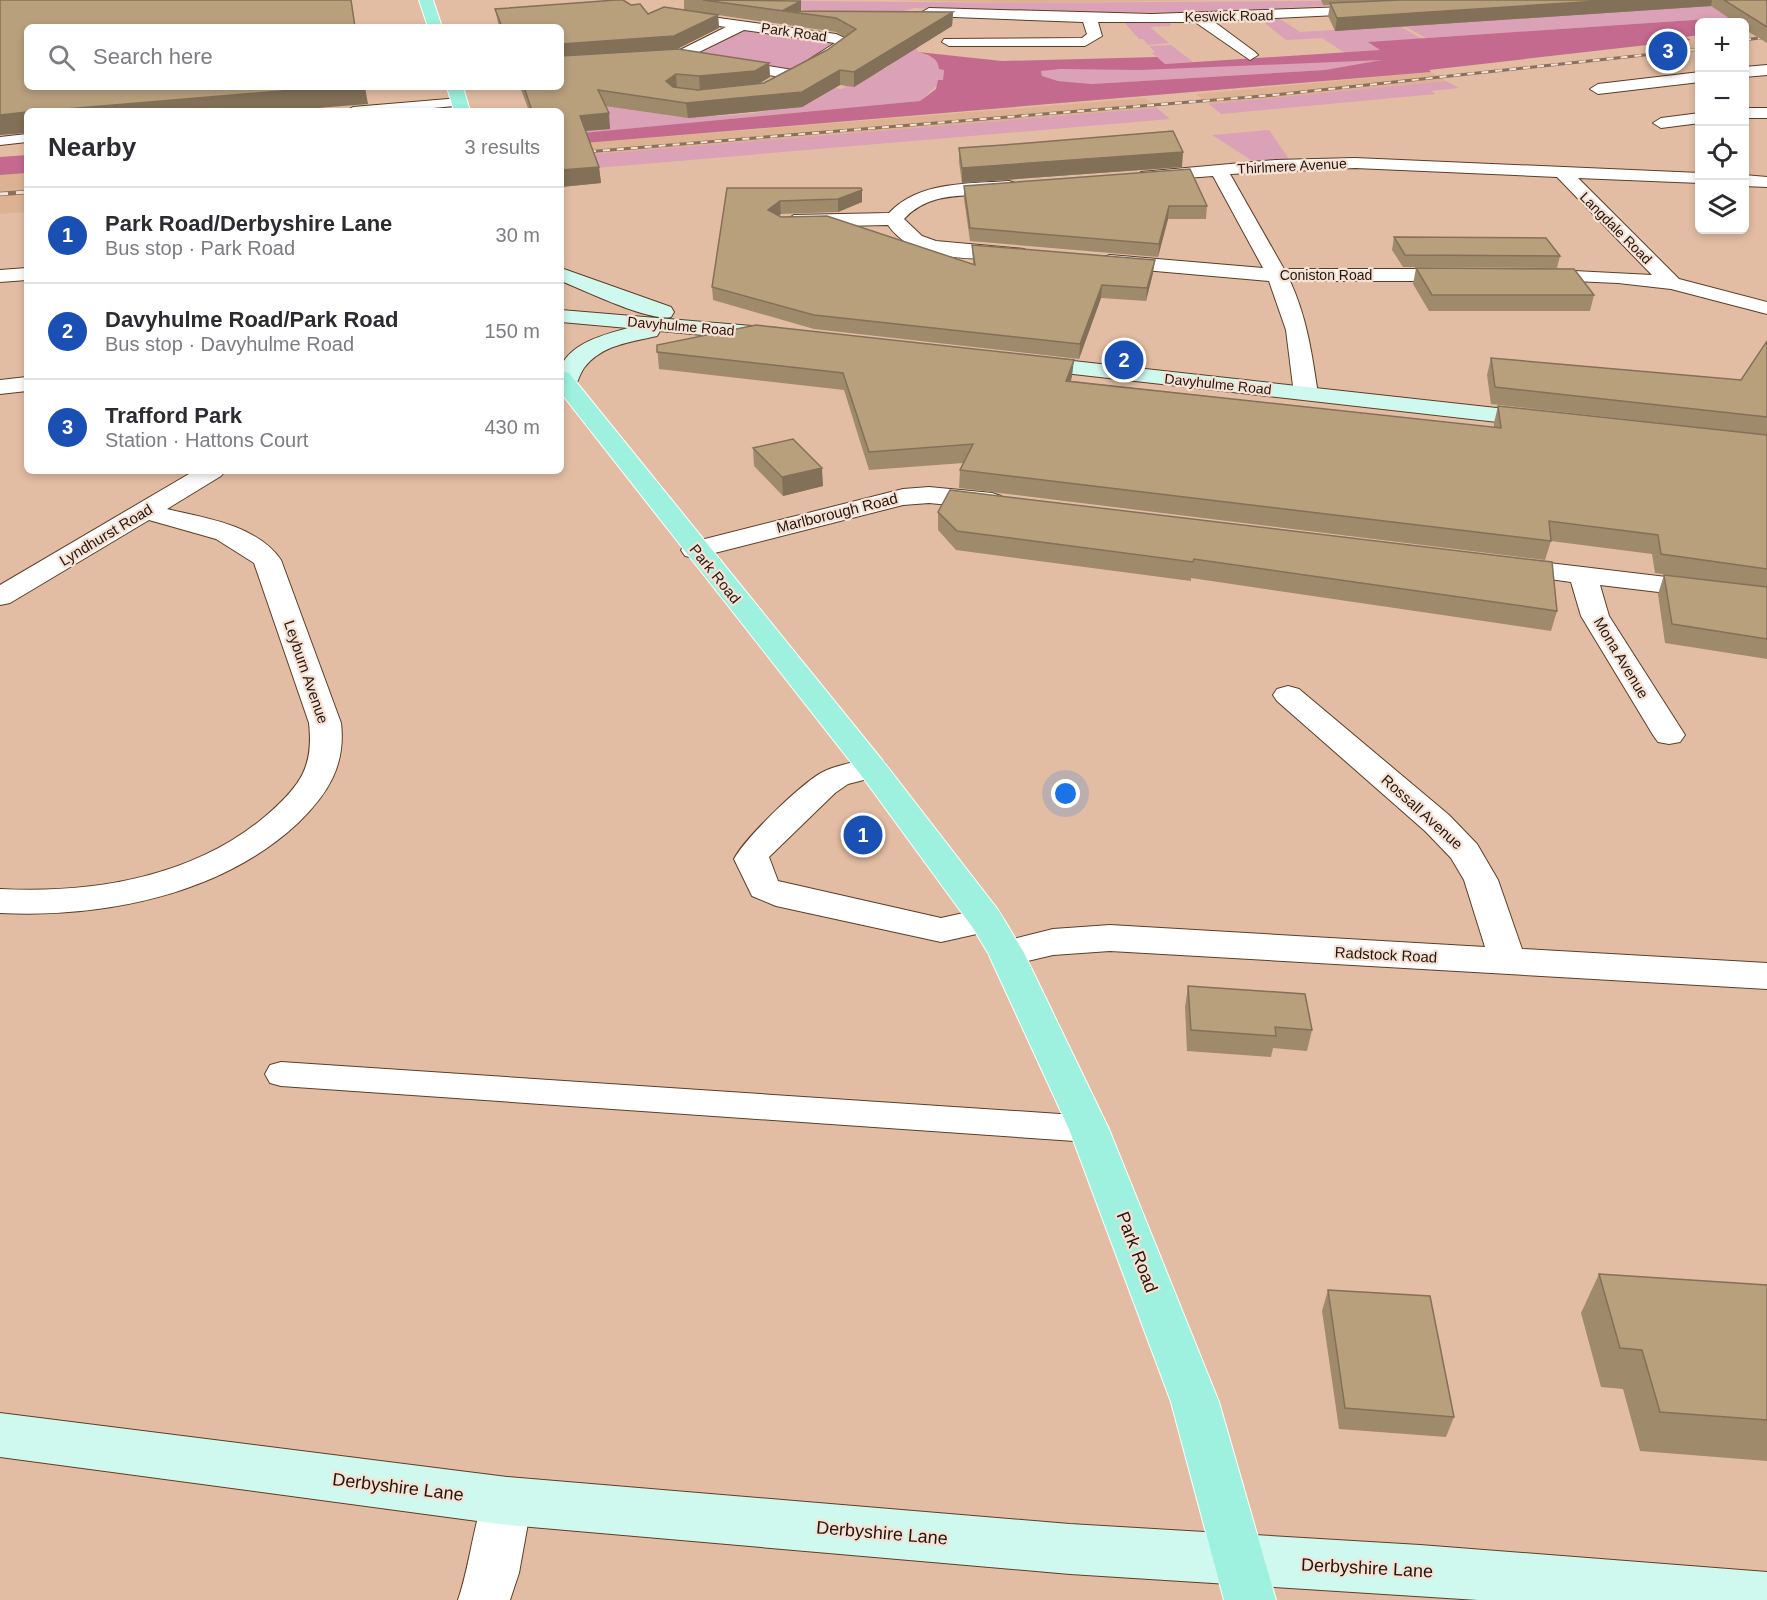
<!DOCTYPE html>
<html lang="en">
<head>
<meta charset="utf-8">
<style>
  body { margin:0; font-family:Helvetica,sans-serif; background:#f7f7f7; color:#2b2b33 }
  .controls { position:absolute; right:18px; top:18px; display:grid; overflow:hidden; border-radius:9px; box-shadow:0 3px 9px #0003 }
  .controls button { width:54px; height:54px; display:grid; place-items:center; padding:0; border:0; border-bottom:2px solid #e1e1e2; background:#fff; color:#2b2b33; font:30px sans-serif }
  .you { position:absolute; left:1066px; top:794px; width:21px; height:21px; margin:-15px; border:4px solid #fff; border-radius:50%; background:#1a73e8; box-shadow:0 0 0 9px #1a73e833 }
  .badge { display:grid; place-items:center; width:39px; height:39px; border-radius:50%; background:#111827; color:#fff; font-size:20px; font-weight:700 }
  .pin { position:absolute; translate:-50% -50%; border:3px solid #fff; box-shadow:0 2px 6px #0006 }
  .list { margin:0; padding:0; list-style:none }
  h2 { display:flex; justify-content:space-between; align-items:center; height:78px; margin:0; padding:0 24px; font-size:26px }
  h2 small { font-size:20px; font-weight:400; color:#7c7c81 }
  .list li { display:grid; grid-template-columns:39px 1fr auto; gap:18px; align-items:center; box-sizing:border-box; height:96px; padding:0 24px; border-top:2px solid #e1e1e2 }
  .list b { display:block; font-size:22px; white-space:nowrap }
  .list p { margin:0; font-size:20px; white-space:nowrap; color:#7c7c81 }
  .list em { font-size:20px; font-style:normal; color:#7c7c81 }
  .icon { flex:none; width:33px; height:33px; fill:none; stroke:currentColor; stroke-width:2; stroke-linecap:round; stroke-linejoin:round }
  .map { position:relative; flex:none; width:1767px; height:1600px; overflow:hidden }
  .search { position:absolute; background:#fff; box-shadow:0 3px 9px #0003; left:24px; top:24px; width:540px; height:66px; display:flex; align-items:center; gap:15px; box-sizing:border-box; padding:0 21px; border-radius:9px; color:#7c7c81; font-size:22px }
  .panel { position:absolute; background:#fff; box-shadow:0 3px 9px #0003; left:24px; top:108px; width:540px; height:366px; border-radius:9px }
  .map>svg:first-child { display:block }
  .built { fill:#ddb293 }
  .green { fill:#dba1b6 }
  .forest { fill:#c46a8e; fill-rule:evenodd }
  .lines { fill:none; stroke-linecap:round; stroke-linejoin:round }
  .lane-casing { stroke:#5d3d27; stroke-width:2 }
  .street-casing { stroke:#5d3d27; stroke-width:2 }
  .secondary-casing { stroke:#5d3d27; stroke-width:2 }
  .primary-casing { stroke:#fff; stroke-width:2 }
  .lane { fill:#fff; fill-rule:evenodd }
  .street { fill:#fff; fill-rule:evenodd }
  .secondary { fill:#cff8ee; fill-rule:evenodd }
  .primary { fill:#9ef1de; fill-rule:evenodd }
  .rail-far1-casing { stroke:#8a6f5d; stroke-width:3 }
  .rail-casing { stroke:#8a6f5d; stroke-width:4.5 }
  .rail-far1 { stroke:#f6e2d5; stroke-width:2; stroke-dasharray:7; stroke-linecap:butt }
  .rail { stroke:#f6e2d5; stroke-width:3; stroke-dasharray:8; stroke-linecap:butt }
  .wall { fill:#9f8a6c; fill-rule:evenodd }
  .shaded-wall { fill:#827058 }
  .building { fill:#b9a07d; stroke:#827058; stroke-width:1.5 }
  .labels { text-anchor:middle; stroke-width:4.5; stroke-linejoin:round; paint-order:stroke }
  .far-street-label { font-size:14px; fill:#24160d; stroke:#f6e2d5 }
  .street-label { font-size:15px; fill:#24160d; stroke:#f6e2d5 }
  .near-street-label { font-size:18px; fill:#24160d; stroke:#f6e2d5 }
</style>
</head>
<body>
<div class="map">
<svg width="1767" height="1600" viewBox="0 0 1767 1600">
  <rect width="100%" height="100%" fill="#e3bda3"/>
  <path class="built" d="M 894,0 L 1216,0 L 1010,3 Z
    M 1431,72 L 1446,81 L 1209,104 L 1196,94 Z
    M 1145,98 L 1157,108 L 561,157 L 561,145 Z
    M 27,173 L 27,212 L 0,214 L 0,175 Z"/>
  <path class="green" d="M 699,0 L 1010,3 L 1439,0 L 1191,13 L 969,11 L 915,8 L 899,12 L 918,52 L 934,58 L 944,70 L 943,80 L 920,101 L 583,133 L 561,87 L 770,77 L 755,86 L 636,110 L 681,117 L 689,113 L 717,116 L 755,113 L 813,101 L 835,88 L 842,89 L 873,67 L 885,69 L 893,63 L 883,62 L 893,30 L 797,16 L 807,10 L 793,8 L 785,13 L 747,10 L 757,5 L 744,3 L 738,6 Z
    M 1754,2 L 1767,15 L 1426,38 L 1404,26 Z
    M 1280,19 L 1300,32 L 1400,26 L 1422,39 L 1369,42 L 1381,50 L 1345,53 L 1322,38 L 1286,40 L 1261,20 Z
    M 1123,21 L 1169,21 L 1171,26 L 1150,27 L 1169,43 L 1148,45 L 1143,39 L 1139,39 Z
    M 745,31 L 755,31 L 835,44 L 796,67 L 785,69 L 698,54 Z
    M 1171,45 L 1193,62 L 1165,64 L 1152,53 L 1155,52 L 1149,46 Z
    M 1389,59 L 1325,70 L 1092,84 L 1058,81 L 1042,76 L 1041,70 Z
    M 1446,81 L 1459,88 L 1431,91 L 1436,94 L 1221,114 L 1209,104 Z
    M 1157,108 L 1170,119 L 561,171 L 561,157 Z
    M 1269,130 L 1291,162 L 1257,164 L 1212,135 Z"/>
  <path class="forest" d="M 1767,15 L 1760,28 L 1745,30 L 1744,22 L 1700,22 L 1699,35 L 1686,37 L 1691,40 L 1429,70 L 1431,72 L 561,145 L 561,135 L 920,101 L 936,89 L 938,80 L 943,80 L 944,70 L 939,69 C 938,57 928,55 918,52 L 1002,61 L 1157,57 L 1165,64 L 1380,50 L 1368,42 ZM 1382,60 L 1325,70 L 1092,84 L 1058,81 L 1042,76 L 1041,71 L 1061,69 L 1140,70 Z
    M 27,155 L 27,173 L 0,175 L 0,157 Z"/>
  <g class="lines">
    <defs>
      <path id="lane" d="M 460,98 L 467,102 L 465,105 L 401,111 L 346,111 L 353,107 Z
        M 27,134 L 27,142 L 0,145 L 0,137 Z
        M 281,1062 L 1089,1116 L 1101,1120 L 1106,1129 L 1101,1138 L 1089,1142 L 281,1086 L 270,1083 L 265,1074 L 270,1065 Z"/>
      <path id="street" d="M 1374,6 L 1379,7 L 1379,13 L 1213,21 L 1255,52 L 1258,55 L 1250,60 L 1195,22 L 1098,22 L 1102,36 L 1085,46 L 949,46 L 942,42 L 944,39 L 1082,38 L 1087,34 L 1083,22 L 929,16 L 922,12 L 929,8 L 1152,14 Z
        M 675,12 L 836,34 L 854,42 L 815,67 L 807,62 L 810,59 L 835,43 L 744,30 L 695,54 L 799,71 L 801,74 L 793,79 L 679,61 L 674,59 L 671,56 L 674,53 L 726,27 L 670,19 L 670,13 Z
        M 1767,65 L 1767,75 L 1744,77 L 1744,67 Z
        M 1700,72 L 1700,82 L 1598,94 L 1590,89 L 1598,84 Z
        M 1744,108 L 1767,108 L 1767,118 L 1744,118 Z
        M 1700,113 L 1700,123 L 1661,128 L 1653,123 L 1661,118 Z
        M 1355,158 L 1700,173 L 1700,183 L 1578,178 L 1679,279 L 1767,302 L 1767,314 L 1671,289 L 1618,283 L 1528,279 L 1525,275 L 1528,271 L 1535,269 L 1652,275 L 1557,177 L 1355,168 L 1230,174 L 1284,269 L 1460,269 L 1467,271 L 1470,275 L 1467,279 L 1460,281 L 1290,281 C 1307,318 1312,354 1318,394 L 1314,399 L 1298,399 L 1294,394 L 1286,330 L 1269,281 L 1110,267 L 1103,265 L 1100,261 L 1103,257 L 1110,255 L 1263,268 L 1213,176 L 1147,181 L 1141,180 L 1138,176 L 1141,172 L 1276,160 Z
        M 1744,175 L 1767,177 L 1767,187 L 1744,186 Z
        M 1009,181 L 1015,183 L 1018,187 L 1015,191 C 977,200 934,186 904,219 L 922,236 L 936,241 L 1024,249 L 1027,253 L 1024,257 L 1017,259 C 975,258 915,264 888,225 L 794,227 L 784,221 L 794,215 L 889,213 C 919,181 968,184 1009,181 Z
        M 27,268 L 27,280 L 0,282 L 0,270 Z
        M 27,377 L 27,391 L 0,394 L 0,380 Z
        M 194,471 L 225,471 L 221,476 L 167,509 C 205,518 257,525 281,560 L 341,723 C 346,765 328,794 298,823 C 221,895 103,918 0,913 L 0,889 C 93,894 196,877 268,814 C 300,786 314,767 309,723 L 254,563 L 216,539 L 149,520 L 10,603 L 0,605 L 0,585 Z
        M 929,487 L 992,493 L 1001,496 L 1005,501 L 1001,506 L 992,509 L 929,503 L 903,505 L 695,558 L 685,556 L 681,550 L 685,544 L 903,489 Z
        M 1508,558 L 1767,589 L 1767,605 L 1600,585 L 1609,616 L 1685,735 L 1680,742 L 1669,744 L 1658,742 L 1653,735 L 1581,616 L 1571,582 L 1498,572 L 1494,566 L 1498,560 Z
        M 1288,686 L 1299,689 L 1449,815 L 1477,844 L 1498,880 L 1522,949 L 1767,963 L 1767,989 L 1110,951 L 1053,955 L 1006,966 L 993,962 L 988,953 L 993,944 L 1053,929 L 1110,925 L 1485,947 L 1464,880 L 1451,858 L 1425,831 L 1277,701 L 1273,695 L 1277,689 Z
        M 872,758 L 883,761 L 888,768 L 883,775 L 848,784 L 835,793 L 769,857 L 778,881 L 941,918 L 986,908 L 999,911 L 1004,920 L 999,929 L 941,942 L 776,906 L 752,896 L 734,859 C 744,839 806,778 827,770 C 841,764 857,762 872,758 Z
        M 507,1477 L 525,1484 L 532,1501 L 519,1573 L 510,1600 L 458,1600 C 471,1562 473,1521 489,1484 Z"/>
      <path id="secondary" d="M 561,268 L 671,307 L 674,312 L 671,317 C 649,322 584,290 561,281 Z
        M 561,310 L 777,328 L 785,330 L 788,335 L 785,340 L 777,342 L 660,331 L 657,336 C 631,342 601,345 584,368 C 579,375 578,383 573,390 L 561,391 C 561,384 559,374 561,367 C 570,343 606,334 628,328 L 561,322 Z
        M 1028,356 L 1541,413 L 1549,415 L 1553,420 L 1549,425 L 1541,427 L 1020,368 L 1017,363 L 1020,358 Z
        M 0,1413 L 507,1477 L 1070,1524 L 1420,1545 L 1767,1572 L 1767,1600 L 1478,1600 L 1070,1574 L 507,1525 L 0,1457 Z"/>
      <path id="primary" d="M 419,0 L 433,0 L 442,27 L 428,27 Z
        M 447,87 L 463,87 L 470,111 L 454,111 Z
        M 561,371 L 569,373 L 883,761 L 999,911 L 1024,953 L 1109,1129 L 1219,1402 L 1276,1600 L 1224,1600 L 1171,1402 L 1069,1129 L 988,953 L 973,928 L 861,775 L 561,393 Z"/>
    </defs>
    <use href="#lane" class="lane-casing"/>
    <use href="#street" class="street-casing"/>
    <use href="#secondary" class="secondary-casing"/>
    <use href="#primary" class="primary-casing"/>
    <use href="#lane" class="lane"/>
    <use href="#street" class="street"/>
    <use href="#secondary" class="secondary"/>
    <use href="#primary" class="primary"/>
    <defs>
      <path id="rail-far1" d="M 1744,40 L 1767,37
        M 561,154 L 1274,95 L 1700,49"/>
      <path id="rail" d="M 0,194 L 27,192"/>
    </defs>
    <use href="#rail-far1" class="rail-far1-casing"/>
    <use href="#rail" class="rail-casing"/>
    <use href="#rail-far1" class="rail-far1"/>
    <use href="#rail" class="rail"/>
  </g>
  <path class="wall" d="M 684,0 L 703,0 L 801,11 L 953,12 L 952,26 L 854,87 L 840,85 L 802,107 L 688,118 L 605,106 L 610,129 L 586,131 L 599,167 L 601,183 L 561,187 L 561,111 L 529,111 L 520,87 L 561,87 L 561,27 L 499,27 L 495,9 L 648,14 L 684,10 ZM 718,15 L 836,32 L 845,37 L 827,50 L 764,83 L 759,84 L 770,77 L 769,63 L 677,49 L 719,28 Z
    M 1321,0 L 1767,0 L 1767,43 L 1744,29 L 1744,22 L 1735,22 L 1711,6 L 1335,31 L 1328,16 L 1330,5 L 1323,5 Z
    M 1003,145 L 1182,167 L 962,183 L 959,162 L 959,148 Z
    M 964,186 L 1207,206 L 1206,219 L 1168,219 L 1158,257 L 970,241 L 964,199 Z
    M 727,188 L 861,188 L 862,202 L 838,212 L 781,214 L 778,216 L 781,217 L 973,264 L 972,245 L 1153,273 L 1146,301 L 1101,298 L 1079,359 L 814,329 L 713,300 L 712,287 Z
    M 1394,237 L 1560,256 L 1557,268 L 1403,267 L 1392,250 Z
    M 1416,268 L 1594,295 L 1590,311 L 1429,311 L 1413,284 Z
    M 1767,341 L 1767,435 L 1491,404 L 1487,375 L 1491,358 L 1741,380 Z
    M 657,345 L 1072,376 L 1071,381 L 1494,428 L 1494,423 L 1498,406 L 1767,435 L 1767,659 L 1665,643 L 1658,594 L 1664,575 L 1704,580 L 1655,573 L 1652,554 L 1551,541 L 1545,560 L 959,488 L 960,470 L 963,463 L 869,470 L 844,390 L 659,369 Z
    M 753,448 L 823,486 L 783,496 L 754,466 Z
    M 938,512 L 1557,611 L 1551,631 L 1191,578 L 1191,581 L 956,550 L 938,530 Z
    M 1188,986 L 1312,1030 L 1307,1051 L 1273,1048 L 1271,1057 L 1187,1051 L 1185,1007 Z
    M 1599,1274 L 1767,1285 L 1767,1461 L 1640,1451 L 1623,1389 L 1601,1387 L 1581,1313 Z
    M 1328,1290 L 1454,1417 L 1446,1437 L 1339,1429 L 1322,1311 Z"/>
  <path class="shaded-wall" d="M 1614,0 L 1712,0 L 1711,6 L 1335,31 L 1337,18 Z
    M 801,1 L 801,13 L 782,11 Z
    M 953,12 L 952,26 L 854,87 L 854,72 Z
    M 718,15 L 719,28 L 675,50 L 561,58 L 561,44 Z
    M 769,63 L 770,77 L 755,86 L 700,91 L 699,76 Z
    M 840,70 L 840,85 L 802,107 L 688,118 L 686,103 Z
    M 676,74 L 677,89 L 667,95 L 666,81 Z
    M 329,87 L 365,87 L 368,104 L 281,111 L 42,111 Z
    M 27,112 L 27,133 L 0,135 L 0,115 Z
    M 609,113 L 610,129 L 582,131 L 580,116 Z
    M 1183,152 L 1182,167 L 962,183 L 962,168 Z
    M 599,167 L 601,183 L 561,187 L 561,170 Z
    M 862,190 L 862,202 L 838,212 L 838,199 Z
    M 780,201 L 781,214 L 769,223 L 768,210 Z
    M 1169,206 L 1168,219 L 1158,257 L 1159,244 Z
    M 1155,260 L 1153,273 L 1146,301 L 1147,288 Z
    M 1102,285 L 1101,298 L 1079,359 L 1080,344 Z
    M 1074,360 L 1072,376 L 1065,398 L 1066,381 Z
    M 822,468 L 823,486 L 783,496 L 782,477 Z"/>
  <path class="building" d="M 0,0 L 351,0 L 355,27 L 27,27 L 27,87 L 329,87 L 42,111 L 27,111 L 27,112 L 0,115 Z
    M 616,0 L 623,0 L 631,5 L 640,4 L 648,14 L 664,7 L 718,15 L 674,36 L 561,44 L 561,27 L 502,27 L 495,9 Z
    M 703,0 L 801,1 L 782,11 L 953,12 L 854,72 L 840,70 L 802,92 L 686,103 L 598,90 L 609,113 L 580,116 L 599,167 L 561,170 L 561,111 L 532,111 L 524,87 L 561,87 L 561,56 L 678,49 L 769,63 L 755,71 L 699,76 L 676,74 L 666,81 L 673,87 L 698,90 L 764,83 L 827,50 L 856,29 L 836,18 Z
    M 1400,0 L 1614,0 L 1337,18 L 1330,3 Z
    M 1724,0 L 1767,0 L 1767,27 Z
    M 1173,131 L 1183,152 L 962,168 L 959,148 L 1003,145 Z
    M 1190,169 L 1207,206 L 1169,206 L 1159,244 L 970,228 L 964,186 Z
    M 727,188 L 861,188 L 862,190 L 838,199 L 780,201 L 768,210 L 781,217 L 827,216 L 975,265 L 972,245 L 1155,260 L 1147,288 L 1102,285 L 1080,344 L 814,315 L 712,287 Z
    M 1394,237 L 1546,238 L 1560,256 L 1405,255 Z
    M 1416,268 L 1574,269 L 1594,295 L 1432,295 Z
    M 756,325 L 1074,360 L 1066,381 L 1501,428 L 1498,406 L 1767,435 L 1767,569 L 1661,554 L 1658,535 L 1549,521 L 1551,541 L 960,470 L 973,444 L 869,452 L 843,373 L 657,352 L 657,345 Z
    M 1767,341 L 1767,417 L 1495,387 L 1491,358 L 1741,380 Z
    M 793,439 L 822,468 L 782,477 L 753,448 Z
    M 950,490 L 1552,562 L 1557,611 L 1194,559 L 1193,562 L 957,531 L 938,512 Z
    M 1664,575 L 1767,587 L 1767,639 L 1672,624 Z
    M 1188,986 L 1305,994 L 1312,1030 L 1275,1027 L 1276,1036 L 1191,1030 Z
    M 1599,1274 L 1767,1285 L 1767,1420 L 1660,1412 L 1642,1350 L 1620,1348 Z
    M 1328,1290 L 1430,1296 L 1454,1417 L 1345,1408 Z"/>
  <g class="labels">
    <g class="far-street-label">
      <text transform="translate(1229 16) rotate(-1)" y="5">Keswick Road</text>
      <text transform="translate(794 32) rotate(8)" y="5">Park Road</text>
      <text transform="translate(1292 166) rotate(-3)" y="5">Thirlmere Avenue</text>
      <text transform="translate(1616 228) rotate(45)" y="5">Langdale Road</text>
      <text x="1326" y="280">Coniston Road</text>
      <text transform="translate(681 326) rotate(5)" y="5">Davyhulme Road</text>
      <text transform="translate(1218 384) rotate(6)" y="5">Davyhulme Road</text>
    </g>
    <g class="street-label">
      <text transform="translate(837 513) rotate(-14)" y="5">Marlborough Road</text>
      <text transform="translate(106 535) rotate(-31)" y="5">Lyndhurst Road</text>
      <text transform="translate(715 574) rotate(51)" y="5">Park Road</text>
      <text transform="translate(1621 658) rotate(59)" y="5">Mona Avenue</text>
      <text transform="translate(306 672) rotate(71)" y="5">Leyburn Avenue</text>
      <text transform="translate(1422 812) rotate(42)" y="5">Rossall Avenue</text>
      <text transform="translate(1386 955) rotate(3)" y="5">Radstock Road</text>
    </g>
    <g class="near-street-label">
      <text transform="translate(1137 1252) rotate(69)" y="6">Park Road</text>
      <text transform="translate(398 1487) rotate(7)" y="6">Derbyshire Lane</text>
      <text transform="translate(882 1533) rotate(5)" y="6">Derbyshire Lane</text>
      <text transform="translate(1367 1568) rotate(3)" y="6">Derbyshire Lane</text>
    </g>
  </g>
</svg>
<div class="controls">
<button>+</button>
<button>−</button>
<button><svg class="icon" aria-label="locate" viewBox="0 0 24 24"><circle cx="12" cy="12" r="6"/><path d="M12 2v4M12 18v4M2 12h4M18 12h4"/></svg></button>
<button><svg class="icon" aria-label="layers" viewBox="0 0 24 24"><path d="M12 4l9 5-9 5-9-5zM3 14l9 5 9-5"/></svg></button>
</div>
<div class="you"></div>
<div class="pin badge" style="left:863px;top:835px;background:#1a4fb4">1</div>
<div class="pin badge" style="left:1124px;top:360px;background:#1a4fb4">2</div>
<div class="pin badge" style="left:1668px;top:51px;background:#1a4fb4">3</div>
<div class="search"><svg class="icon" aria-label="search" viewBox="0 0 24 24"><circle cx="10" cy="10" r="6"/><path d="M15 15l6 6"/></svg>Search here</div>
<section class="panel">
<h2>Nearby<small>3 results</small></h2>
<ul class="list">
<li><span class="badge" style="background:#1a4fb4">1</span><div><b>Park Road/Derbyshire Lane</b><p>Bus stop · Park Road</p></div><em>30 m</em></li>
<li><span class="badge" style="background:#1a4fb4">2</span><div><b>Davyhulme Road/Park Road</b><p>Bus stop · Davyhulme Road</p></div><em>150 m</em></li>
<li><span class="badge" style="background:#1a4fb4">3</span><div><b>Trafford Park</b><p>Station · Hattons Court</p></div><em>430 m</em></li>
</ul>
</section>
</div>
</body>
</html>
